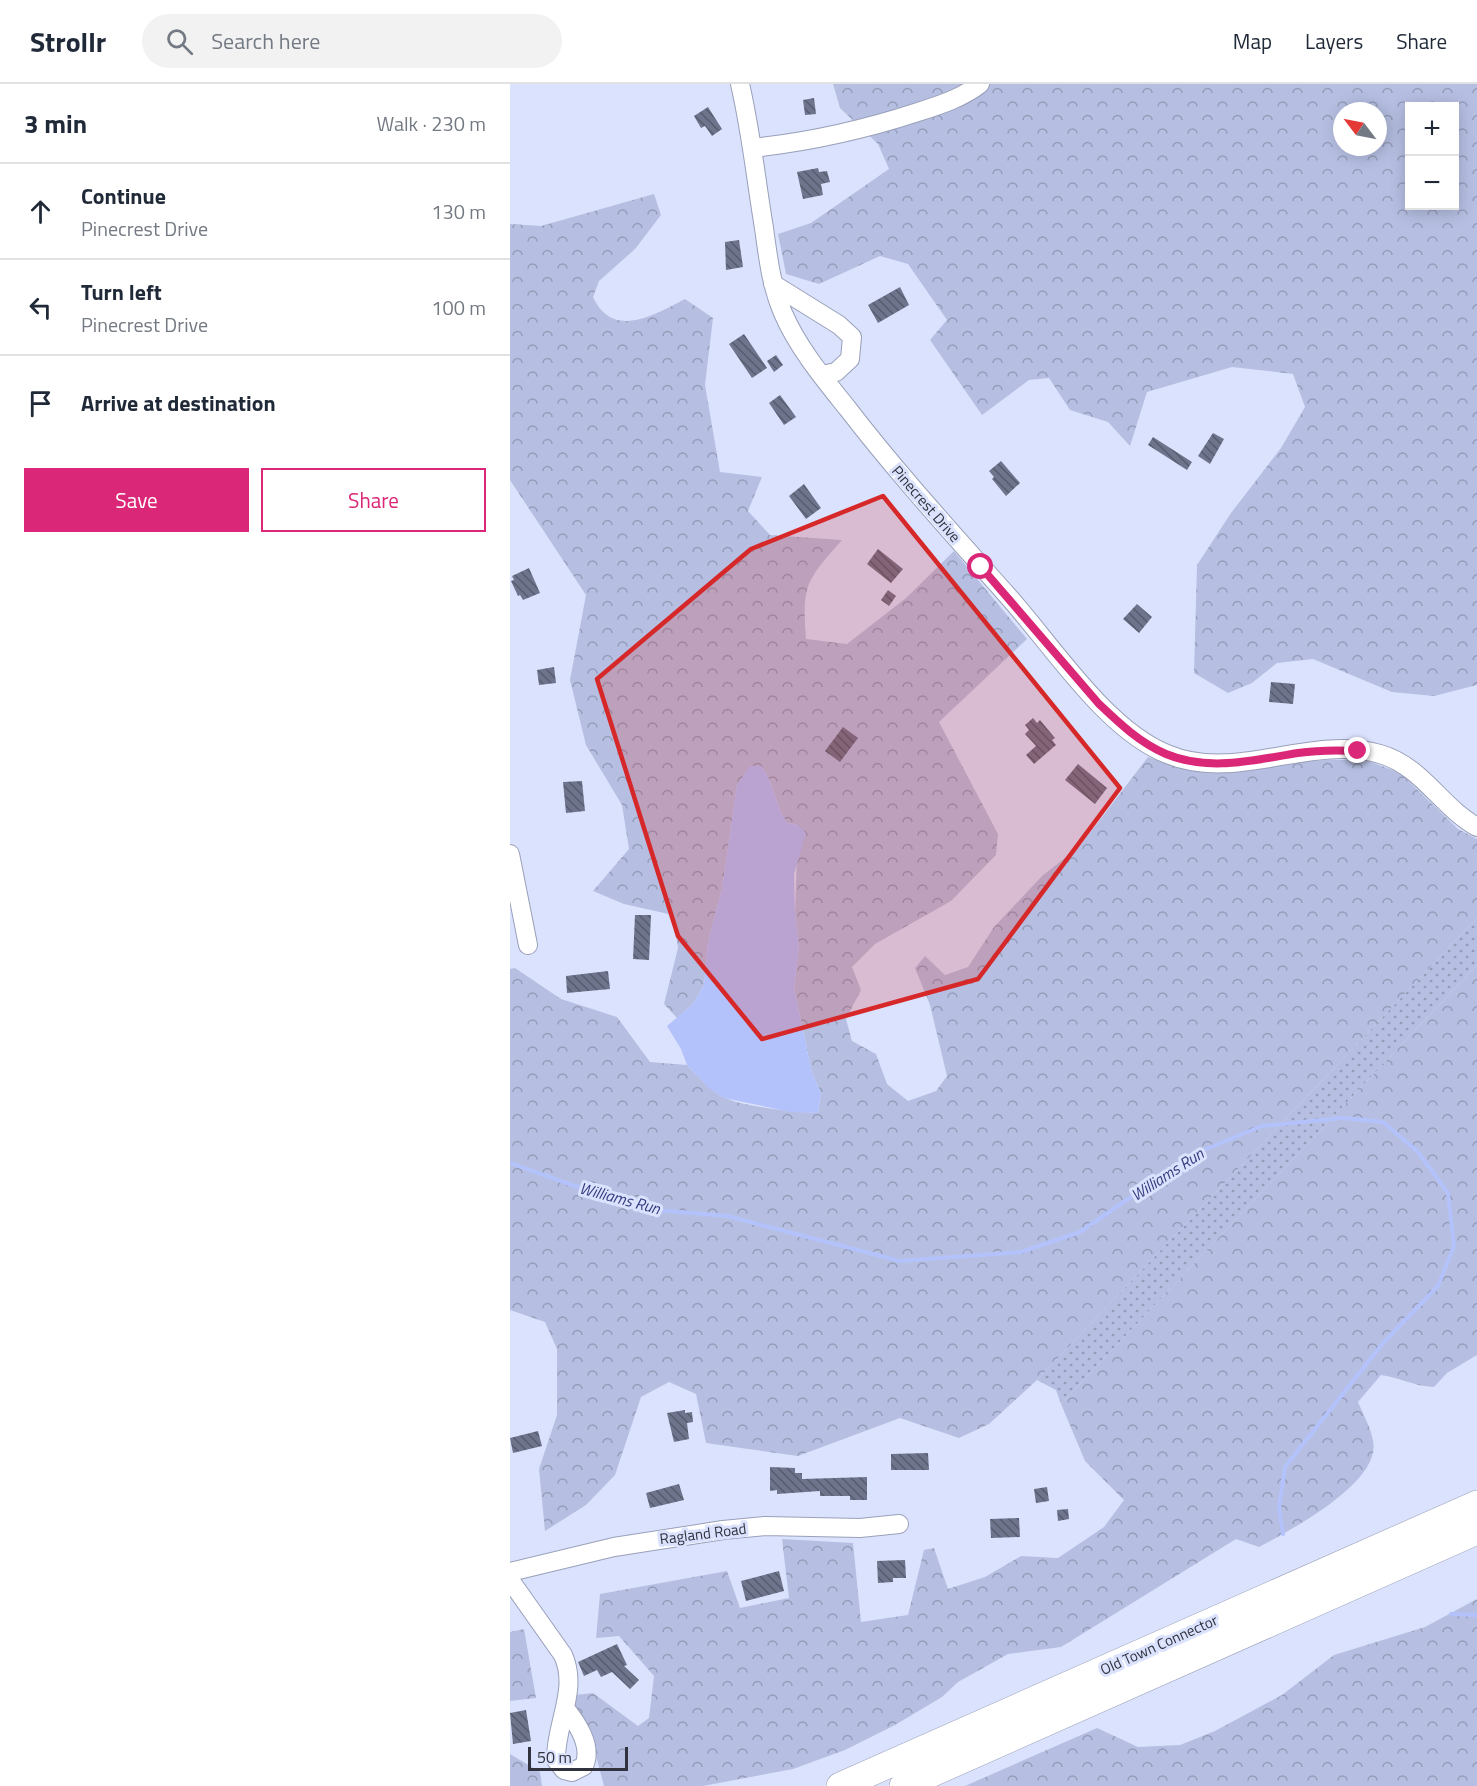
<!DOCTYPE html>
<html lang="en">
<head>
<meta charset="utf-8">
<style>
  body { margin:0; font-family:"Titillium Web",sans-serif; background:#f2f2f3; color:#1f2937 }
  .controls { position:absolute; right:18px; top:18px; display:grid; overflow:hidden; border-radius:0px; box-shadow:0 3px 15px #0003 }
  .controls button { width:54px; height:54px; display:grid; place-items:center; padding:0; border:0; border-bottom:2px solid #e0e1e3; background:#fff; color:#1f2937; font:30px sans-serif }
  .compass { position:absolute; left:823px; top:18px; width:54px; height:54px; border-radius:50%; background:#fff; box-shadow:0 3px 15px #0003; rotate:302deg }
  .scale { position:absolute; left:18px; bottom:15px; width:100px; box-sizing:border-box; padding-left:6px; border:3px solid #30323d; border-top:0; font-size:16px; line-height:21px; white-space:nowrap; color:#30323d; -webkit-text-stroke:4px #dbe2fd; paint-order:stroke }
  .stop { position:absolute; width:18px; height:18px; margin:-14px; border:4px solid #db2777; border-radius:50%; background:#fff }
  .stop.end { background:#db2777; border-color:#fff; box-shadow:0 2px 6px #0008 }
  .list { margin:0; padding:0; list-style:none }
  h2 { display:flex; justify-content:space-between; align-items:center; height:78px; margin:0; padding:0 24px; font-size:26px }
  h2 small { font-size:20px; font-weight:400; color:#747a83 }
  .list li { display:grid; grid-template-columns:39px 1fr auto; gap:18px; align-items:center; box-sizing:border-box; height:96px; padding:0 24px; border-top:2px solid #e0e1e3 }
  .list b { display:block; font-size:22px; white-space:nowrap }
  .list p { margin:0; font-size:20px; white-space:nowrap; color:#747a83 }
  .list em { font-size:20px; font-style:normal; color:#747a83 }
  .actions { display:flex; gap:12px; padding:18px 24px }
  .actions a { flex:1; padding:14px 0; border:2px solid #db2777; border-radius:0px; text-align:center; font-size:21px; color:#db2777 }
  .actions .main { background:#db2777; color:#fff }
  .icon { flex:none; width:33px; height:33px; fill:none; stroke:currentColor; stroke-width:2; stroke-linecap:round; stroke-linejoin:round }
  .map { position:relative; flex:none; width:967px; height:1702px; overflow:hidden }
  header { display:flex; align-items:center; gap:36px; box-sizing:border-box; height:84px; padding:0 30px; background:#fff; border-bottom:2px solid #e0e1e3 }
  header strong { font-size:28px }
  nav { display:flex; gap:33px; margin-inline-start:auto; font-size:21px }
  .search { width:420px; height:54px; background:#f2f2f3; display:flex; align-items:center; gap:15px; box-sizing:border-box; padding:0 21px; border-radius:33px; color:#747a83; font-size:22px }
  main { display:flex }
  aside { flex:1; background:#fff }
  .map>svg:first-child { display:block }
  .grass { fill:url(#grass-dots) }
  .forest { fill:url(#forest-crowns); fill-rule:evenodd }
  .water { fill:#b4c2fc }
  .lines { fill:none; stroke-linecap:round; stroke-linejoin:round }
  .stream { stroke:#b4c2fc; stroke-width:4 }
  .building { fill:url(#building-back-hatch) }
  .minor-casing { stroke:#99a0b9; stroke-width:20 }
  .highway-casing { stroke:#99a0b9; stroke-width:28 }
  .minor { stroke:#fff; stroke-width:18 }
  .highway { stroke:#fff; stroke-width:27 }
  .route { stroke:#db2777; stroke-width:8 }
  .marked { fill:#d62828; fill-opacity:0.2; stroke:#d62828; stroke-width:4.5; stroke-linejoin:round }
  .labels { text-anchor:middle; stroke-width:6; stroke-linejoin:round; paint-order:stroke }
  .street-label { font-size:15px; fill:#30323d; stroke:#dbe2fd }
  .water-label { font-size:16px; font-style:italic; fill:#333b7f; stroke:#dbe2fd }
</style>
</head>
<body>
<header>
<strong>Strollr</strong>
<div class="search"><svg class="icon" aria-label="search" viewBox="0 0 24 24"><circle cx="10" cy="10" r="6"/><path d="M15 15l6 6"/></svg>Search here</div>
<nav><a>Map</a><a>Layers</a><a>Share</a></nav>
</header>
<main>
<aside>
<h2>3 min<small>Walk · 230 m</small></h2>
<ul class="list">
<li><svg class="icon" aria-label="ahead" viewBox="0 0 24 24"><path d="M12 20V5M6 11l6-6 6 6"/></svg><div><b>Continue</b><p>Pinecrest Drive</p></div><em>130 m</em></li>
<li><svg class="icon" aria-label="left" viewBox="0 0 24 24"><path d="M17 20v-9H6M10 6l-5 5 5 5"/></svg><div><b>Turn left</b><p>Pinecrest Drive</p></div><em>100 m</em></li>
<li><svg class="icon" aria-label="arrive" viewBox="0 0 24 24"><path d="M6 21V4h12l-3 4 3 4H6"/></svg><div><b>Arrive at destination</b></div></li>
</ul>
<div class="actions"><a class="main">Save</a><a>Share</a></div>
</aside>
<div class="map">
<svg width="967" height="1702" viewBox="0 0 967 1702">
  <defs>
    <pattern id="grass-dots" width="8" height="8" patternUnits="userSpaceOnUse" patternTransform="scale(1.5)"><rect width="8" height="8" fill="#b6bfe2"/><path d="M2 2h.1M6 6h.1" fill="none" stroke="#949cb8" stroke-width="1.8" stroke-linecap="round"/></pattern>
    <pattern id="forest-crowns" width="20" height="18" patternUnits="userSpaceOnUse" patternTransform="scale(1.5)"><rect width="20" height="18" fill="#b6bfe2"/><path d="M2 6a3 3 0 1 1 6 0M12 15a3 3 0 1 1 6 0" fill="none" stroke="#949cb8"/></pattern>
    <pattern id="building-back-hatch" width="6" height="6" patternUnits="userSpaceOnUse" patternTransform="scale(1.5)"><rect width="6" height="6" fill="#6e748c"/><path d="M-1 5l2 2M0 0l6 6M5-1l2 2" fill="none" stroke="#565b6e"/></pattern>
  </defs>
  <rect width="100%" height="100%" fill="#dbe2fd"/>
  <path class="grass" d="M 967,834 L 967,881 L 551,1320 L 546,1306 L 527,1296 Z"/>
  <path class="forest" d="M 323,0 L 967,0 L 967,601 L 924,612 L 882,608 L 803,575 L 767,579 L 742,599 L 718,609 L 684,589 L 687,481 L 721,429 L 771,364 L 795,323 L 783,290 L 722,283 L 637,308 L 620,362 L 598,338 L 560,326 L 539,294 L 519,296 L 472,331 L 420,256 L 437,236 L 398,180 L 370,172 L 309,200 L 276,190 L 268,150 L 301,139 L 379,85 L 368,60 L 330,24 ZM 900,22 L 944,22 L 944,122 L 900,122 ZM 832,27 L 868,27 L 868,63 L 832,63 Z
    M 144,110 L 151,131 L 125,165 L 89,197 L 83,213 C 103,256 144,231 175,215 L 203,234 L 195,301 L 210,388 L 252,393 L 238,427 L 260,451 L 332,456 C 296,497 292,500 296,555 L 337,560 L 396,514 L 444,467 L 517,555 L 429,638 L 488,750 L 486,771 L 441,817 L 365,860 L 342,883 L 351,906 L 336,935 L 342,957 L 366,970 L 377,1000 L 398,1017 L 426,1007 L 437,992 L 420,921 L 405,884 L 415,872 L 435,891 L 458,883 L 484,843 L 532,792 L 569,763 L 638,673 L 683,686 L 740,684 L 814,676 L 856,676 L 890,689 L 948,745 L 967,755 L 967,834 L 527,1296 L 479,1340 L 449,1354 L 390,1334 L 288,1372 L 196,1359 L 186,1310 L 159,1298 L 131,1313 L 105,1391 L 76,1421 L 35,1447 L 29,1385 L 47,1331 L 47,1265 L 35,1238 L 0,1226 L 0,885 L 5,884 L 51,915 L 107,933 L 140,978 L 177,981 C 188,992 198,1004 211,1012 C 230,1023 286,1028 308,1029 L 311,1009 L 302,989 L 284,904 L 289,862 L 285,831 L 288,741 L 277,739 C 265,721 264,699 251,682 L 227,701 L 212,805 L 198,857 L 194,901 L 183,920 L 167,934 L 154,920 L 168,864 L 163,831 L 114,820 L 83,807 L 119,765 L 112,721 L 76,661 L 60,596 L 76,511 L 0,396 L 0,140 L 31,142 Z
    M 967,881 L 967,1271 L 937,1289 L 924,1303 C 904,1302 890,1294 871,1291 L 848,1318 C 853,1330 861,1344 863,1357 C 872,1398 779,1447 749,1463 L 726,1455 L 551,1563 L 498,1570 L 448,1598 L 432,1613 L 385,1641 L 335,1666 L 283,1685 L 193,1702 L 94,1702 L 82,1657 L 64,1627 L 65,1611 L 83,1609 L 128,1642 L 139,1634 L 144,1592 L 109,1552 L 86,1554 L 90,1510 L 217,1487 L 230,1524 L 279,1514 L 272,1455 L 343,1459 L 351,1538 L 398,1531 L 414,1466 L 424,1464 L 438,1505 L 475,1493 L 511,1472 L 548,1474 L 594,1443 L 614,1416 L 575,1377 L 551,1320 Z
    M 967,1515 L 967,1702 L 455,1702 L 587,1644 L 628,1663 L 670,1661 L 705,1647 L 772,1611 L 824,1571 L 915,1543 Z
    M 14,1545 L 26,1614 L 0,1617 L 0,1548 Z
    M 0,1670 L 30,1688 L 32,1702 L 0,1702 Z"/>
  <path class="water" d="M 240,682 L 251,682 C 264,699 265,721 277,739 L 288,741 L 296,749 L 284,790 L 285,831 L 289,862 L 284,904 L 302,989 L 311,1009 L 308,1029 L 281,1028 L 214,1014 L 199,1004 L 177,981 L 171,965 L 157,942 L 183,920 L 194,901 L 198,857 L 212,805 L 227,701 Z"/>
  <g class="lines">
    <path class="stream" d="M 0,1079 L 93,1112 L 147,1126 L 217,1132 L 390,1177 L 511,1168 L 570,1148 L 684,1070 L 752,1042 L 833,1034 L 873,1038 L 907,1067 L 938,1109 L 944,1162 L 928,1202 L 873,1259 L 775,1383 L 769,1424 L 773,1450
      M 941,1530 L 967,1531"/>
  </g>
  <path class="building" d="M 304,14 L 306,30 L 295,31 L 293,16 Z
    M 198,23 L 212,45 L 202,52 L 195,42 L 191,44 L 184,32 Z
    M 308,84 L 309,88 L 317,87 L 320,98 L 311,100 L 313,111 L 293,115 L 287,88 Z
    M 229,156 L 233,183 L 216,186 L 215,158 Z
    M 390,203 L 399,221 L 368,239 L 358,221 Z
    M 234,250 L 257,284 L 242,294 L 219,260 Z
    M 266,271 L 273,281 L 264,288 L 257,277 Z
    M 270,311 L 286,333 L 274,341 L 259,319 Z
    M 703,349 L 714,355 L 700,380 L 688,372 Z
    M 643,353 L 682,378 L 677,386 L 638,361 Z
    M 491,377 L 510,399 L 496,412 L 482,395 L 484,393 L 479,387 Z
    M 294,400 L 311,424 L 296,435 L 279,412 Z
    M 368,465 L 393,485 L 381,499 L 357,480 Z
    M 19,484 L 30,509 L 13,516 L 10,511 L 8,512 L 1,497 L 4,496 L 2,492 Z
    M 378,506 L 386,512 L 379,522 L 371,516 Z
    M 627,520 L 642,533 L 629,549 L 613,535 Z
    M 44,583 L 46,599 L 29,601 L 27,586 Z
    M 761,598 L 785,600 L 783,620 L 759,618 Z
    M 523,634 L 527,639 L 530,636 L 545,654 L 542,656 L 546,661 L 524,680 L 516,671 L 526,662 L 515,650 L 519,646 L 515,641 Z
    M 333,643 L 348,654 L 330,678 L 315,667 Z
    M 568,680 L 597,704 L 585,720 L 555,696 Z
    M 72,697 L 75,727 L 56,729 L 53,698 Z
    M 125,831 L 141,831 L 139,876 L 123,875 Z
    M 98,887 L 100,905 L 57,909 L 56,892 Z
    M 175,1326 L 175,1329 L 182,1328 L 183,1338 L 177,1339 L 179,1355 L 164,1358 L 157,1329 Z
    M 28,1347 L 32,1362 L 3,1369 L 0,1354 Z
    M 418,1369 L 419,1386 L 381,1386 L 381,1370 Z
    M 260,1383 L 285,1384 L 285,1389 L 292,1389 L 292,1395 L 357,1393 L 357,1416 L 340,1416 L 340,1412 L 310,1412 L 310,1407 L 267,1410 L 267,1406 L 260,1407 Z
    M 169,1400 L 174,1416 L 140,1424 L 136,1409 Z
    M 537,1403 L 539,1417 L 526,1419 L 524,1405 Z
    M 558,1425 L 559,1435 L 548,1437 L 547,1426 Z
    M 509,1434 L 510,1453 L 481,1454 L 480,1435 Z
    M 395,1476 L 396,1494 L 383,1494 L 383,1498 L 368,1499 L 367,1477 Z
    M 269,1487 L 274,1507 L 236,1517 L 231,1497 Z
    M 107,1560 L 117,1581 L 114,1582 L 129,1596 L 120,1605 L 102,1588 L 91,1593 L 87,1586 L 74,1592 L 68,1578 Z
    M 16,1626 L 21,1657 L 3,1660 L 0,1629 Z"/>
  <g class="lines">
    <defs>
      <path id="minor" d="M 230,0 C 241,47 246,96 254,144 C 258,173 261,201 273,229 C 288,264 314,295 338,325 C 388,390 443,450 497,511 C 542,561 595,645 657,670 C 726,699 800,650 870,670 C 912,682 931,723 967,743
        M 242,64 C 299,58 353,46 408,28 C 430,21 452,14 470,0
        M 263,200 L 329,241 L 342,253 L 340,275 L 326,288 L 312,291
        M 0,770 L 18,861
        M 0,1488 L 104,1463 L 213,1446 L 255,1442 L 350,1444 L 389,1440
        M 0,1496 L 53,1571 C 69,1606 45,1640 46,1676 L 54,1686 L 62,1688 L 74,1682 C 83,1662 67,1639 55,1624"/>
      <path id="highway" d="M 330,1702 L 967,1420
        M 393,1702 L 967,1447"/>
    </defs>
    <use href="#minor" class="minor-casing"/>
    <use href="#highway" class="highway-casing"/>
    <use href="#minor" class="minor"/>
    <use href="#highway" class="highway"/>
  </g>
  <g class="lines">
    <path class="route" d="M 471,483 L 589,620 C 609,639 630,659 656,670 C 699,688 744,676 788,669 C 808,666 828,666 848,667"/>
  </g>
  <path class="marked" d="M 373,412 L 610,704 L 468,895 L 252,955 L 168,852 L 87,595 L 241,465 Z"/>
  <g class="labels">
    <g class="street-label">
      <text transform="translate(416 420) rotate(49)" y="5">Pinecrest Drive</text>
      <text transform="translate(193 1450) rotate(-7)" y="5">Ragland Road</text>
      <text transform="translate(649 1561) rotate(-24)" y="5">Old Town Connector</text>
    </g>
    <g class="water-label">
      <text transform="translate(657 1090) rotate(-33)" y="6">Williams Run</text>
      <text transform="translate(110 1114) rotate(15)" y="6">Williams Run</text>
    </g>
  </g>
</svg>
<div class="controls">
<button>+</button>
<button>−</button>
</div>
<svg class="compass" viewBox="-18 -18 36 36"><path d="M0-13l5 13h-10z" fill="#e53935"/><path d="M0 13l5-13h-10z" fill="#747a83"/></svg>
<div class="scale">50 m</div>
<div class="stop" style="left:471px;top:483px"></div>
<div class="stop end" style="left:848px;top:667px"></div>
</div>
</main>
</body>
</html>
